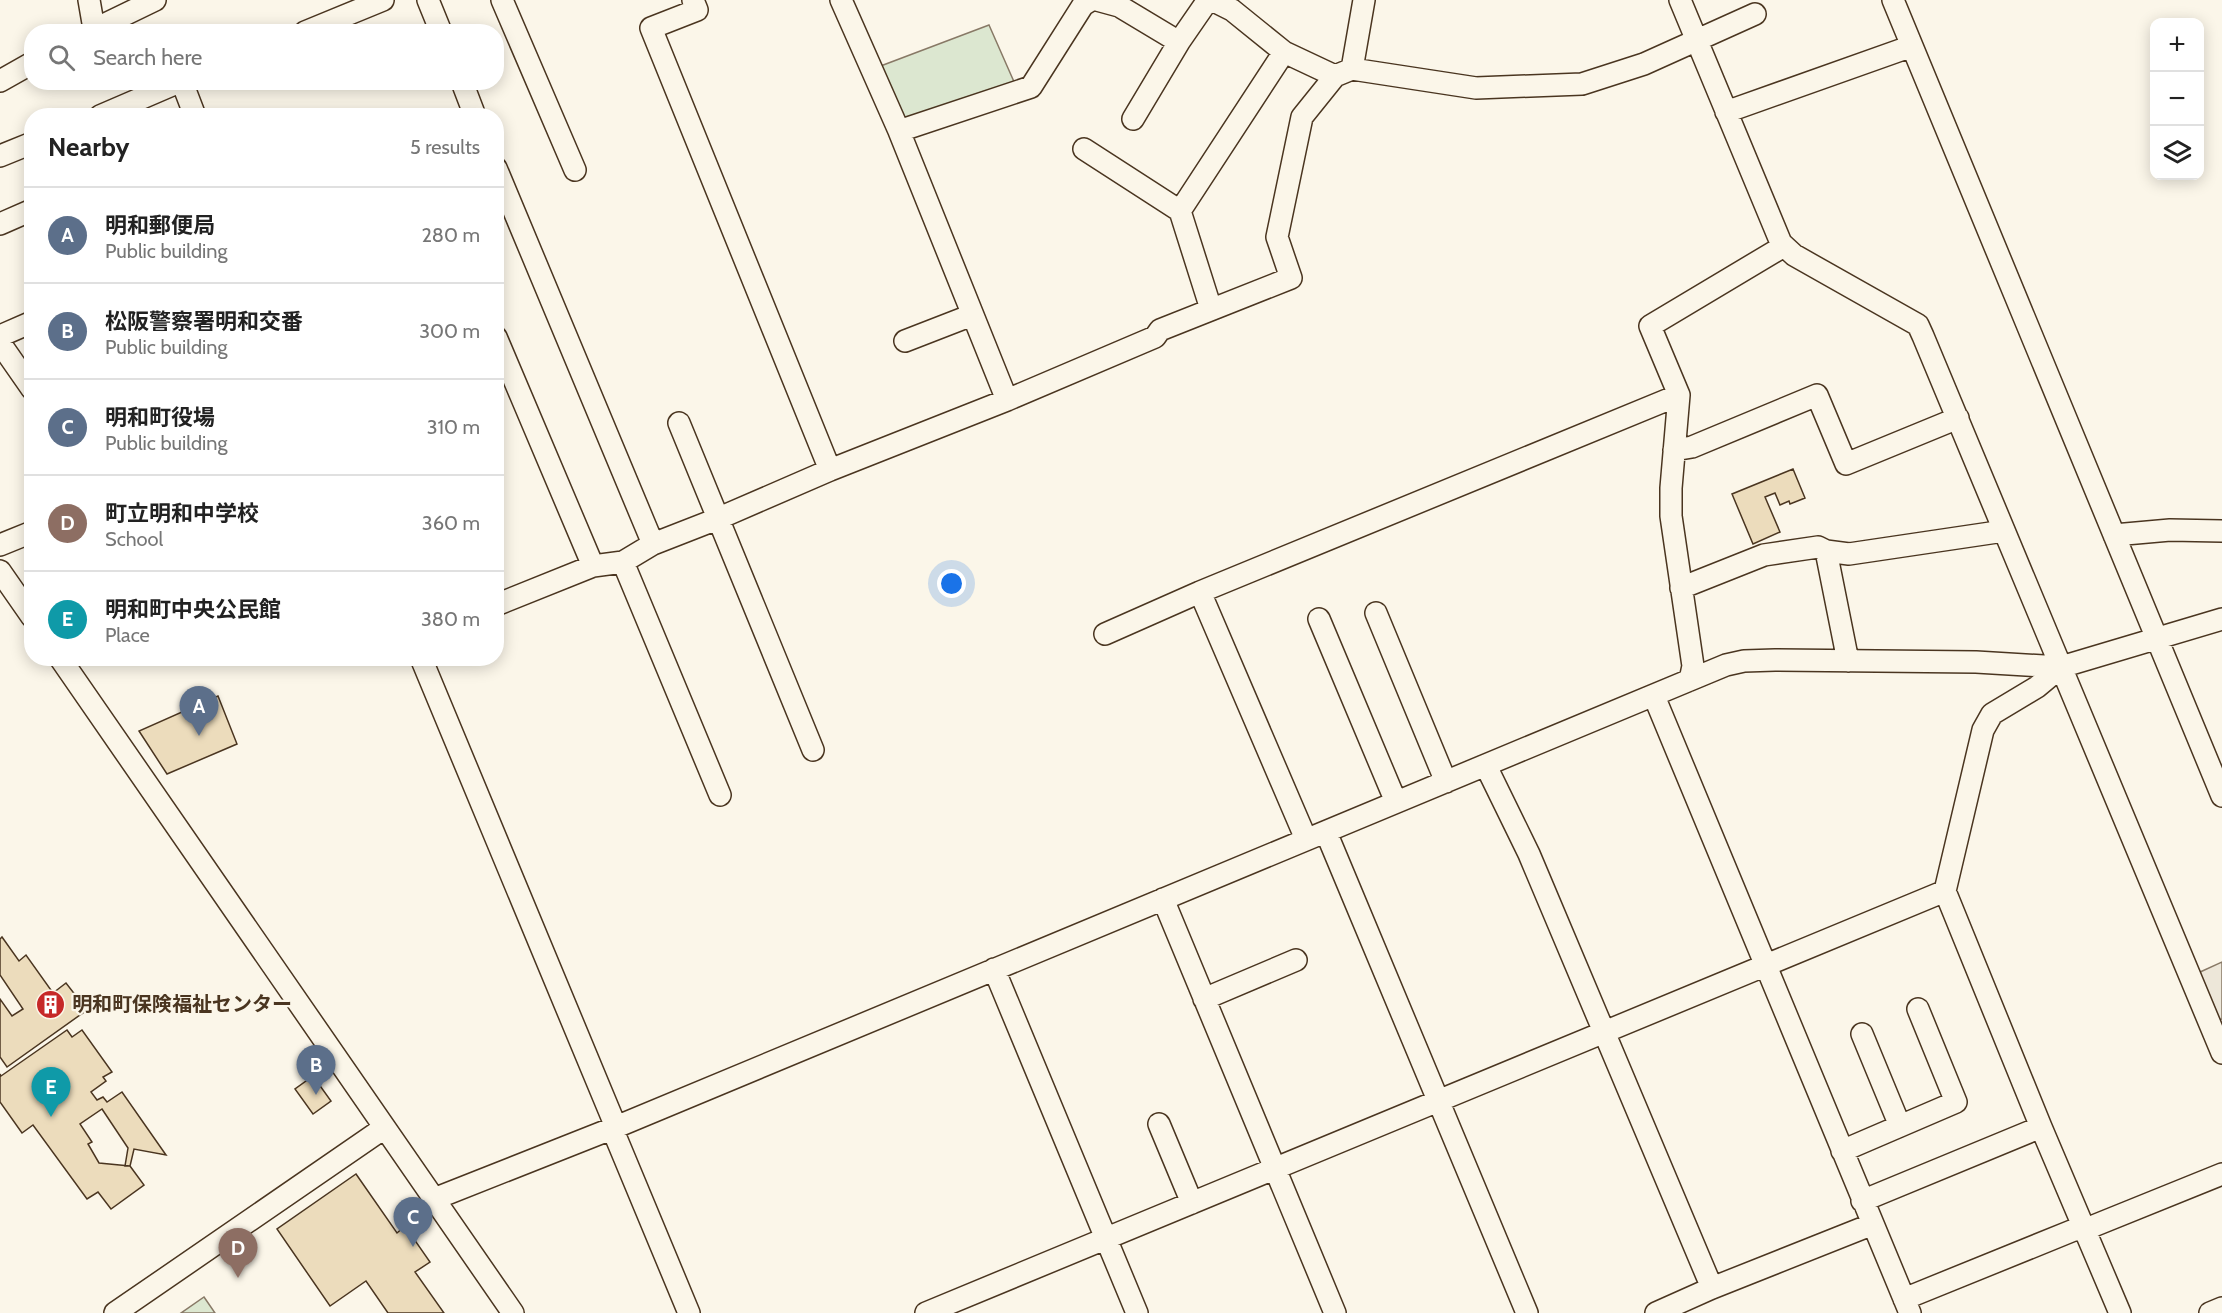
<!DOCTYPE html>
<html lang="en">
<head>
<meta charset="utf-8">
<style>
  body { margin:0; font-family:Cabin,"Noto Sans JP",sans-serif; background:#f6f6f6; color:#222 }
  .controls { position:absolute; right:18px; top:18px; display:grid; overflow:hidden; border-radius:12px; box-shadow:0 3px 15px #0003 }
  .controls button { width:54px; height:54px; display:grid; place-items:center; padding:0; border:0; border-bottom:2px solid #e0e0e0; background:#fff; color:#222; font:30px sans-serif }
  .you { position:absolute; left:952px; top:584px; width:21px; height:21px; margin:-15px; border:4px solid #fff; border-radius:50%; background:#1a73e8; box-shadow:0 0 0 9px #1a73e833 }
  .badge { display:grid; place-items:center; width:39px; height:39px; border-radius:50%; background:#b45309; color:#fff; font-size:20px; font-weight:700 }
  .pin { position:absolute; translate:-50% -50px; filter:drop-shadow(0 2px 3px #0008) }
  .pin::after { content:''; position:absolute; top:32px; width:21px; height:18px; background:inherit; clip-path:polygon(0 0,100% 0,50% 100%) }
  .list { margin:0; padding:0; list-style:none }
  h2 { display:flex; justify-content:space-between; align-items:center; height:78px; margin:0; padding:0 24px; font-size:26px }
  h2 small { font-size:20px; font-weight:400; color:#767676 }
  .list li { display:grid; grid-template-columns:39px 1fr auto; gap:18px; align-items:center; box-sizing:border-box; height:96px; padding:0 24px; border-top:2px solid #e0e0e0 }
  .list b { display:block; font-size:22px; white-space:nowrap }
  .list p { margin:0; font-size:20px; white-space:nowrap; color:#767676 }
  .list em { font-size:20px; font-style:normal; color:#767676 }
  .icon { flex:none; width:33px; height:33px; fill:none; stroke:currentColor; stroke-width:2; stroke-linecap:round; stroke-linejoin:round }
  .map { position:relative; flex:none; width:2222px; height:1313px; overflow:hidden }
  .search { position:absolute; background:#fff; box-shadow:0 3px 15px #0003; left:24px; top:24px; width:480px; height:66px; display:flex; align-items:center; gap:15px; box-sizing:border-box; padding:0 21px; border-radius:24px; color:#767676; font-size:22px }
  .panel { position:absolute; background:#fff; box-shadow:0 3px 15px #0003; left:24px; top:108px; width:480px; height:558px; border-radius:24px }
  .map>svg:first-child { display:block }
  .green { fill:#dce7d0; stroke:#887966; stroke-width:1.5 }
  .parking { fill:#ede7d9; stroke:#887966; stroke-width:1.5 }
  .building { fill:#ecdcbc; stroke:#4a3520; stroke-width:1.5; fill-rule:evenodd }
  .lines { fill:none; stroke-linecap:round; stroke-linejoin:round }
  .minor-casing { stroke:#4a3520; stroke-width:24 }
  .minor { stroke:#fbf6e9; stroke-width:21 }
  .labels { text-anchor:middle; stroke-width:4.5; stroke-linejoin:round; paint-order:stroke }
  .poi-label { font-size:20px; font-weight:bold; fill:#4a3520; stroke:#fbf6e9; text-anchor:start }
</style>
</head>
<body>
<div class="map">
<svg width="2222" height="1313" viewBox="0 0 2222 1313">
  <rect width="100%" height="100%" fill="#fbf6e9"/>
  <path class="green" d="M 989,25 L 1015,84 L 900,121 L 878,67 Z
    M 204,1297 L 215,1313 L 181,1313 Z"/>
  <path class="parking" d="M 2222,962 L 2222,1019 L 2218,1020 L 2198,973 Z"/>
  <path class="building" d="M 1793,469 L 1805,498 L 1790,504 L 1789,501 L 1780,505 L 1775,493 L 1765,497 L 1780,532 L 1753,544 L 1732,494 Z
    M 218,696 L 237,744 L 167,774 L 139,731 Z
    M 2,937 L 19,961 L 26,955 L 53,993 L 66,983 L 87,1010 L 7,1067 L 0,1057 L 0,999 L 12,1016 L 23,1009 L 0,975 L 0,939 Z
    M 67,1030 L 72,1037 L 82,1030 L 112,1072 L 103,1077 L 106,1081 L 91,1092 L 97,1100 L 103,1097 L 107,1102 L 122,1092 L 166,1155 L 134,1149 L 130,1166 L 144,1185 L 111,1209 L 98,1192 L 87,1199 L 33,1125 L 22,1133 L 0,1102 L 0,1074 L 1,1076 ZM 102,1109 L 128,1148 L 125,1166 L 130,1166 L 99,1163 L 88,1144 L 92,1142 L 80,1124 Z
    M 313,1076 L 331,1101 L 313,1114 L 295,1089 Z
    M 356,1174 L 397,1233 L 405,1226 L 430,1262 L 415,1272 L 444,1313 L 388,1313 L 366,1281 L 330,1306 L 277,1229 Z"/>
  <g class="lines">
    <defs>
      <path id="minor" d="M 89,0 L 94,29
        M 428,0 L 441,32
        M 502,0 L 575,170
        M 693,0 L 697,10 L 651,28 L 830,470
        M 841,0 L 899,131 L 1007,400
        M 1097,0 L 1119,6 L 1179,42
        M 1212,0 L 1232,10 L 1284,52
        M 1680,0 L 1781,243 L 1794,255 L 1918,325 L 1923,336 L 2222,1053
        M 1893,0 L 2222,796
        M 89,32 L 155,0
        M 305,32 L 383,0
        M 1352,69 L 1364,0
        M 0,81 L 32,63
        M 182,82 L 195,116
        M 462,82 L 475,116
        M 1726,112 L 1912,46
        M 100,116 L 179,82
        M 1133,119 L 1179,42 L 1208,0
        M 899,131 L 1031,87 L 1083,5 L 1091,0
        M 1084,149 L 1180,211
        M 0,156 L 32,143
        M 496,168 L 653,544
        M 0,224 L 32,210
        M 1211,309 L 1180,211 L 1284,52 L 1335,76 L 1352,69 L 1476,88 L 1582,84 L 1644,64 L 1755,14
        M 0,336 L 32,322
        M 496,337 L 593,566
        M 905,341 L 972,315
        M 0,343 L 32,389
        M 679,423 L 813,750
        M 1674,450 L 1692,447 L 1817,395 L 1846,464 L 1958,418
        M 2114,535 L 2170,530 L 2222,531
        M 0,545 L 32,532
        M 1826,551 L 1848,661
        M 623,562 L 720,795
        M 0,571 L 32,617
        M 1681,588 L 1764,555 L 1818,547 L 1826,551 L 1849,554 L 2004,531
        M 1200,592 L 1306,839
        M 496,605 L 593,566 L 623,562 L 653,544 L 717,519 L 830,470 L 1007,400 L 1155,337 L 1160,330 L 1291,278 L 1277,237 L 1302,117 L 1335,76
        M 1376,613 L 1446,782
        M 1319,619 L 1396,802
        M 1105,634 L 1200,592 L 1679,395
        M 60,658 L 513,1313
        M 421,658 L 616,1127
        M 2061,667 L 2037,687 L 1992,714 L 1983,730 L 1945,891 L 2041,1127 L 2120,1313
        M 1690,680 L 1693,666 L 1671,516 L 1671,488 L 1679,395 L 1650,326 L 1784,246
        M 1654,696 C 1740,901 1824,1107 1910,1313
        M 1486,766 L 1529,854 L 1712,1288
        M 1326,832 L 1527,1313
        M 1163,899 L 1335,1313
        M 994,969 L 1137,1313
        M 1204,999 L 1296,960
        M 1862,1034 L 1900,1126
        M 1159,1124 L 1192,1203
        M 612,1128 L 689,1313
        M 1842,1151 L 1956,1102 L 1918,1009
        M 434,1199 L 616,1127 L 1726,665 L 1744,661 L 1775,660 L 1976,662 L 2061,667 L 2222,619
        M 1862,1201 L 2041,1127
        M 1904,1299 L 2074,1230 L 2086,1229 L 2222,1174
        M 115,1313 L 384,1128
        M 926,1313 L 1945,891
        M 1656,1313 L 1712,1288 L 1873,1224
        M 2210,1313 L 2222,1308"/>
    </defs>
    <use href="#minor" class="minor-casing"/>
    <use href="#minor" class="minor"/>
  </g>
  <defs>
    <symbol id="building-disc" viewBox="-11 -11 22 22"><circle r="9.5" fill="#c62828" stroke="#fbf6e9"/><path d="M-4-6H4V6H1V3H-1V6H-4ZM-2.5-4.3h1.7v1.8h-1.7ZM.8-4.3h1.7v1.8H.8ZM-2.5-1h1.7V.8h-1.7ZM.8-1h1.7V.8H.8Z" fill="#fff"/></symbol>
  </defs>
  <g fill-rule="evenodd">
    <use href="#building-disc" x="34" y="988" width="33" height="33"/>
  </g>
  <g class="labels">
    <g class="poi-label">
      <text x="72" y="1011">明和町保険福祉センター</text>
    </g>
  </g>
</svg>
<div class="controls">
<button>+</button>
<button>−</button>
<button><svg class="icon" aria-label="layers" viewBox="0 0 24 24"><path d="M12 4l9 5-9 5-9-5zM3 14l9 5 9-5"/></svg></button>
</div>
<div class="you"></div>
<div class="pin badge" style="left:199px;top:736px;background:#5c6f8a">A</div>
<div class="pin badge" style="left:316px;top:1095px;background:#5c6f8a">B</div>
<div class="pin badge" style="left:413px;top:1247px;background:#5c6f8a">C</div>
<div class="pin badge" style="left:238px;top:1278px;background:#8d6e63">D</div>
<div class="pin badge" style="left:51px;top:1117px;background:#0f9aa8">E</div>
<div class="search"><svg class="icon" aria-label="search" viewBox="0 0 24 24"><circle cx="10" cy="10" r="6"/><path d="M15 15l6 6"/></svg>Search here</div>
<section class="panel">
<h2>Nearby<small>5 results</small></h2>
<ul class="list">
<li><span class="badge" style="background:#5c6f8a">A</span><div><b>明和郵便局</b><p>Public building</p></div><em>280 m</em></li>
<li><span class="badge" style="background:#5c6f8a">B</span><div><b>松阪警察署明和交番</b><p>Public building</p></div><em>300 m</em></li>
<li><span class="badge" style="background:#5c6f8a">C</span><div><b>明和町役場</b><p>Public building</p></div><em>310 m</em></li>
<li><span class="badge" style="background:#8d6e63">D</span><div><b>町立明和中学校</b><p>School</p></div><em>360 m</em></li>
<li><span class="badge" style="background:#0f9aa8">E</span><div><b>明和町中央公民館</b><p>Place</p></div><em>380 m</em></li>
</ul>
</section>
</div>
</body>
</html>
